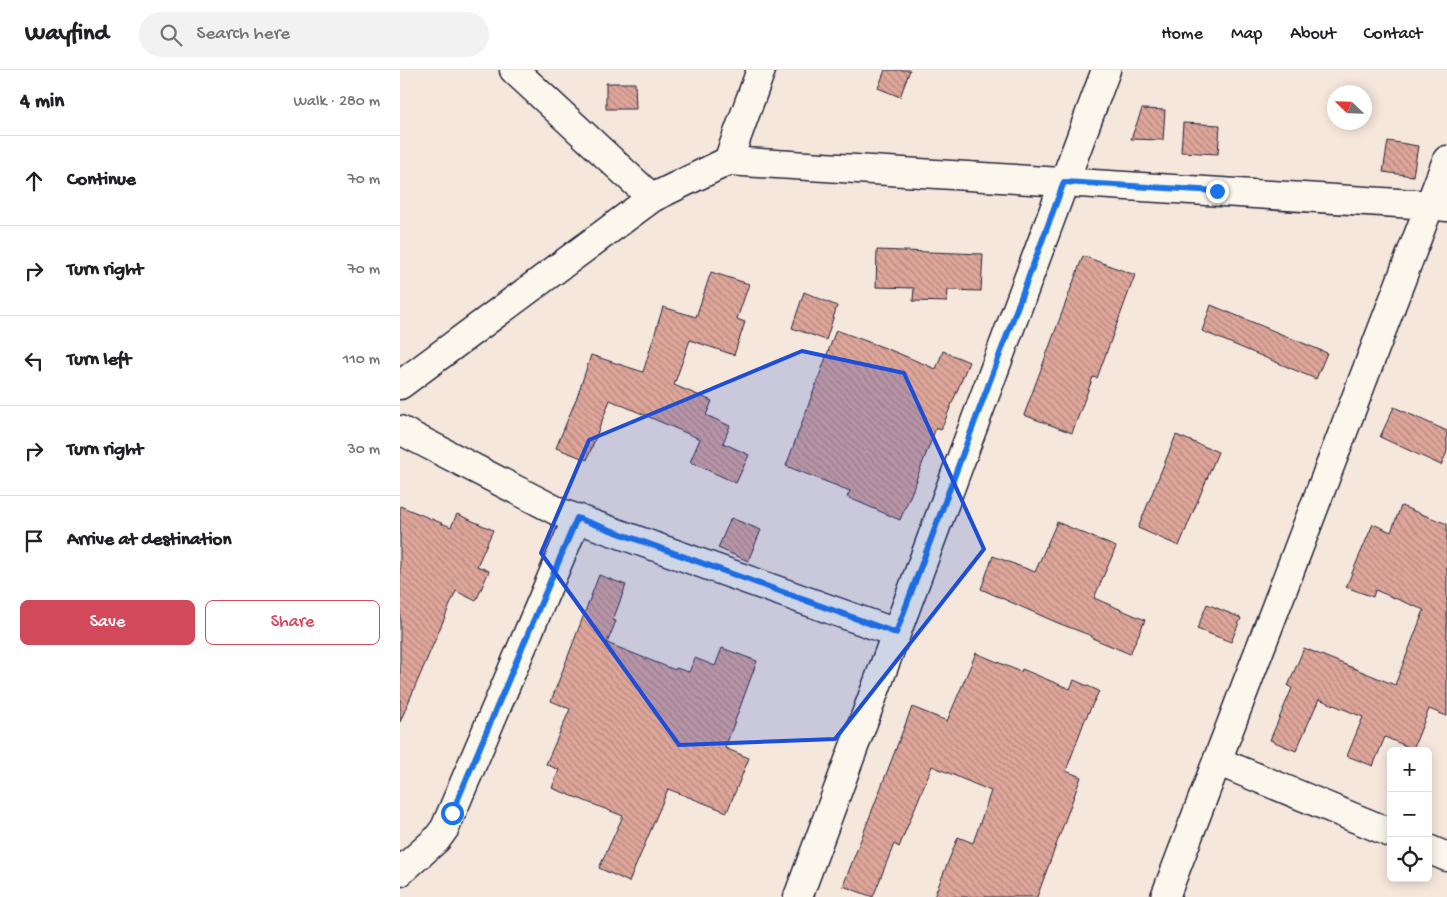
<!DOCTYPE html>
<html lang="en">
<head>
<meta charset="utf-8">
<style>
  body { margin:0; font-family:"Gochi Hand",sans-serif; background:#f2f2f2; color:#202124 }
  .controls { position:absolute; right:15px; bottom:15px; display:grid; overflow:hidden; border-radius:8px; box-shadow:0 2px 12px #0003 }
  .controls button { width:45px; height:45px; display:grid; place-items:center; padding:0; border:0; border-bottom:1px solid #e0e0e0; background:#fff; color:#202124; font:25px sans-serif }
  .compass { position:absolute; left:927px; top:15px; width:45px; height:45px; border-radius:50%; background:#fff; box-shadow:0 2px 12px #0003; rotate:293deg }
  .stop { position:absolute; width:15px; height:15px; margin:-11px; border:4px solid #1a73e8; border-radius:50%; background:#fff }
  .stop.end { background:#1a73e8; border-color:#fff; box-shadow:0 1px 5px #0008 }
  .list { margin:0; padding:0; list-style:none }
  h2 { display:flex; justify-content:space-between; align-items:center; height:65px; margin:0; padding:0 20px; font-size:21px }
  h2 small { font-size:16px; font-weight:400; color:#757577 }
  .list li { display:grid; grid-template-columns:32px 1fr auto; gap:15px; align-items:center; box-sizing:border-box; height:90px; padding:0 20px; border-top:1px solid #e0e0e0 }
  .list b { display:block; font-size:19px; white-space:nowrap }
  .list em { font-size:16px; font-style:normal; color:#757577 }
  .actions { display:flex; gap:10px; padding:15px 20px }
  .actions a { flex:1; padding:11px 0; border:1px solid #d1495b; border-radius:8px; text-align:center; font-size:18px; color:#d1495b }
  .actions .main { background:#d1495b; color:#fff }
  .icon { flex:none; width:28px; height:28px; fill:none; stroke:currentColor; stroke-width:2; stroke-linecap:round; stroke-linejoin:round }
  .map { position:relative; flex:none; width:1047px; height:827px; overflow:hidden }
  header { display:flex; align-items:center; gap:30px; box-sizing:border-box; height:70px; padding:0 25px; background:#fff; border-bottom:1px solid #e0e0e0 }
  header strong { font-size:24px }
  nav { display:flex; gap:28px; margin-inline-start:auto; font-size:18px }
  .search { width:350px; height:45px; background:#f2f2f2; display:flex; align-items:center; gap:12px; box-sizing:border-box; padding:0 18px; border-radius:28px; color:#757577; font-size:19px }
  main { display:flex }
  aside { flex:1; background:#fff }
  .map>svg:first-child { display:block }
  .building { fill:url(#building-back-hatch); stroke:#22223b }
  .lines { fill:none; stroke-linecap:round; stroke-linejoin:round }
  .minor-casing { stroke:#22223b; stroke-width:31 }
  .minor { stroke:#fbf7ec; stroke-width:28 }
  .route { stroke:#1a73e8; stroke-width:6 }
  .marked { fill:#1d4ed8; fill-opacity:0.2; stroke:#1d4ed8; stroke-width:4; stroke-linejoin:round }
</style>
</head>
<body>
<header>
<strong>Wayfind</strong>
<div class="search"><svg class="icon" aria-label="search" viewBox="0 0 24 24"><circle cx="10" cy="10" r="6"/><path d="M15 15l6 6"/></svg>Search here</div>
<nav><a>Home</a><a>Map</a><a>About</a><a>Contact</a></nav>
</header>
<main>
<aside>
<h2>4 min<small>Walk · 280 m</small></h2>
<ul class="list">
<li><svg class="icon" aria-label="ahead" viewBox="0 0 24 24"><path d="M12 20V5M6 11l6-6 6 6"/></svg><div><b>Continue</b></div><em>70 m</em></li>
<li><svg class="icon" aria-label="right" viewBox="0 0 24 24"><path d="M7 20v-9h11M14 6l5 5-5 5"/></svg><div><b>Turn right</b></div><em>70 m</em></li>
<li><svg class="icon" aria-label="left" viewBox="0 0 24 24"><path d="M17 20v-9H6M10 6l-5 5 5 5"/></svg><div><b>Turn left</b></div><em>110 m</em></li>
<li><svg class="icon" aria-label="right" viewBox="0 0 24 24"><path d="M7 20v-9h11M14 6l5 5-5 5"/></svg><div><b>Turn right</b></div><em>30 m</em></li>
<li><svg class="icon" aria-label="arrive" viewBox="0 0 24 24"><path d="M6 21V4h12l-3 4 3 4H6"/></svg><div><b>Arrive at destination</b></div></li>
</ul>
<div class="actions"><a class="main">Save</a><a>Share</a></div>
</aside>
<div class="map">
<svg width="1047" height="827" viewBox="0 0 1047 827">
  <defs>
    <pattern id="building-back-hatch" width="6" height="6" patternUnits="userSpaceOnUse" patternTransform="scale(1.25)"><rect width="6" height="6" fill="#dfa69a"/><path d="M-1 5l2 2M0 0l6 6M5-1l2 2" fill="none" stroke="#b4877f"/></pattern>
  </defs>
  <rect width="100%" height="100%" fill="#f5e7dc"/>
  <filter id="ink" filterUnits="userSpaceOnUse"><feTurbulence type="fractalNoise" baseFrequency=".02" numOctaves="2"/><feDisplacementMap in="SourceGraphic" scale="10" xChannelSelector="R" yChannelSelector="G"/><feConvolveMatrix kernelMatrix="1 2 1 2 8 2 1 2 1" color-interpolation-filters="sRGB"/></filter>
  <g filter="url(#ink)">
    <path class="building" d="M 485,0 L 510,0 L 500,27 L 478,18 Z
      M 206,13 L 235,13 L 236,39 L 206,39 Z
      M 742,39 L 765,40 L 763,70 L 731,69 Z
      M 783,53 L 820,55 L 818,84 L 781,82 Z
      M 988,71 L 1018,76 L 1013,106 L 983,102 Z
      M 477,180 L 583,184 L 581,221 L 548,220 L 547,232 L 513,231 L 514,218 L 476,217 Z
      M 683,186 L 735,205 L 697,308 L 693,307 L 672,363 L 624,345 Z
      M 311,202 L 349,214 L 337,249 L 345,252 L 334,285 L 290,270 L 274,315 L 312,331 L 306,345 L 330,356 L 323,373 L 349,385 L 336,413 L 290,392 L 300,369 L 210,330 L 187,390 L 156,378 L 177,327 L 191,285 L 243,302 L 263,237 L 296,247 Z
      M 404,222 L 437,236 L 426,270 L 392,258 Z
      M 811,235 L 927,283 L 916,309 L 802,261 Z
      M 436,260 L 488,279 L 536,299 L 543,281 L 569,292 L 541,360 L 536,358 L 516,410 L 517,410 L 500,450 L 447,427 L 450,421 L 386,396 Z
      M 994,337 L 1047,361 L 1047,382 L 1041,395 L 980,367 Z
      M 776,365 L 818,382 L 779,476 L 738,458 Z
      M 0,436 L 51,457 L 57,444 L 93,460 L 77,496 L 89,501 L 76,531 L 56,521 L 0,652 Z
      M 1001,436 L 1047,454 L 1047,646 L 1029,639 L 1013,679 L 985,667 L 973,696 L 947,686 L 963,647 L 919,629 L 896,681 L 870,670 L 892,618 L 888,616 L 904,578 L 995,615 L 1024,540 L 975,520 L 973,527 L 946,517 L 973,454 L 991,462 Z
      M 331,448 L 361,460 L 348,491 L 318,478 Z
      M 657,452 L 716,477 L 694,528 L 745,550 L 730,584 L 692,568 L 692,566 L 658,553 L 581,519 L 593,486 L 635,502 Z
      M 199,505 L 226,515 L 213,550 L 216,551 L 207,573 L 275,600 L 276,598 L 289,602 L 295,588 L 315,596 L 322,578 L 357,591 L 325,678 L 349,688 L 327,742 L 268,719 L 229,812 L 199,798 L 223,746 L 152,718 L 159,700 L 146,694 L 170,639 L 151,631 Z
      M 807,534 L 841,548 L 831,572 L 797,559 Z
      M 576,583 L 621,602 L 622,599 L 670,619 L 674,610 L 699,621 L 684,652 L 666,701 L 681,707 L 637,827 L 534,827 L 558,767 L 573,773 L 591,721 L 532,696 L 499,777 L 494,774 L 473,827 L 443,816 L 512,637 L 547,651 Z"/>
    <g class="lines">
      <defs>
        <path id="minor" d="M 114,0 L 252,128
          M 328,91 L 361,0
          M 0,315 L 252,128 L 328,91 L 1030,135 L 1047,137
          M 0,360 L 161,443 L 496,563
          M 817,691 L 991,763
          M 1028,779 L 1047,787
          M 0,802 L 37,769 L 45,758 L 177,448
          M 398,827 L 706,0
          M 765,827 L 1047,90"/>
      </defs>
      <use href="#minor" class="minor-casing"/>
      <use href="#minor" class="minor"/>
    </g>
  </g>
  <g class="lines" filter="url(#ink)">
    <path class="route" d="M 52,743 L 177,448 L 496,563 L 664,112 L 817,121"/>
  </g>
  <path class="marked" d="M 402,281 L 504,303 L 584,479 L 435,669 L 279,675 L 141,483 L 189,370 Z"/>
</svg>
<div class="controls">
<button>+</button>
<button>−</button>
<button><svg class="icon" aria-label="locate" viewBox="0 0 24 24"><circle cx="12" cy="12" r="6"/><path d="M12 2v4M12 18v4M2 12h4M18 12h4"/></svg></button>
</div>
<svg class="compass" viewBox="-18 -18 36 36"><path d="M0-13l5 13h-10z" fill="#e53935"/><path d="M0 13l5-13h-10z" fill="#757577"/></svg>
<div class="stop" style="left:52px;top:743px"></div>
<div class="stop end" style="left:817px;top:121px"></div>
</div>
</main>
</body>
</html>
